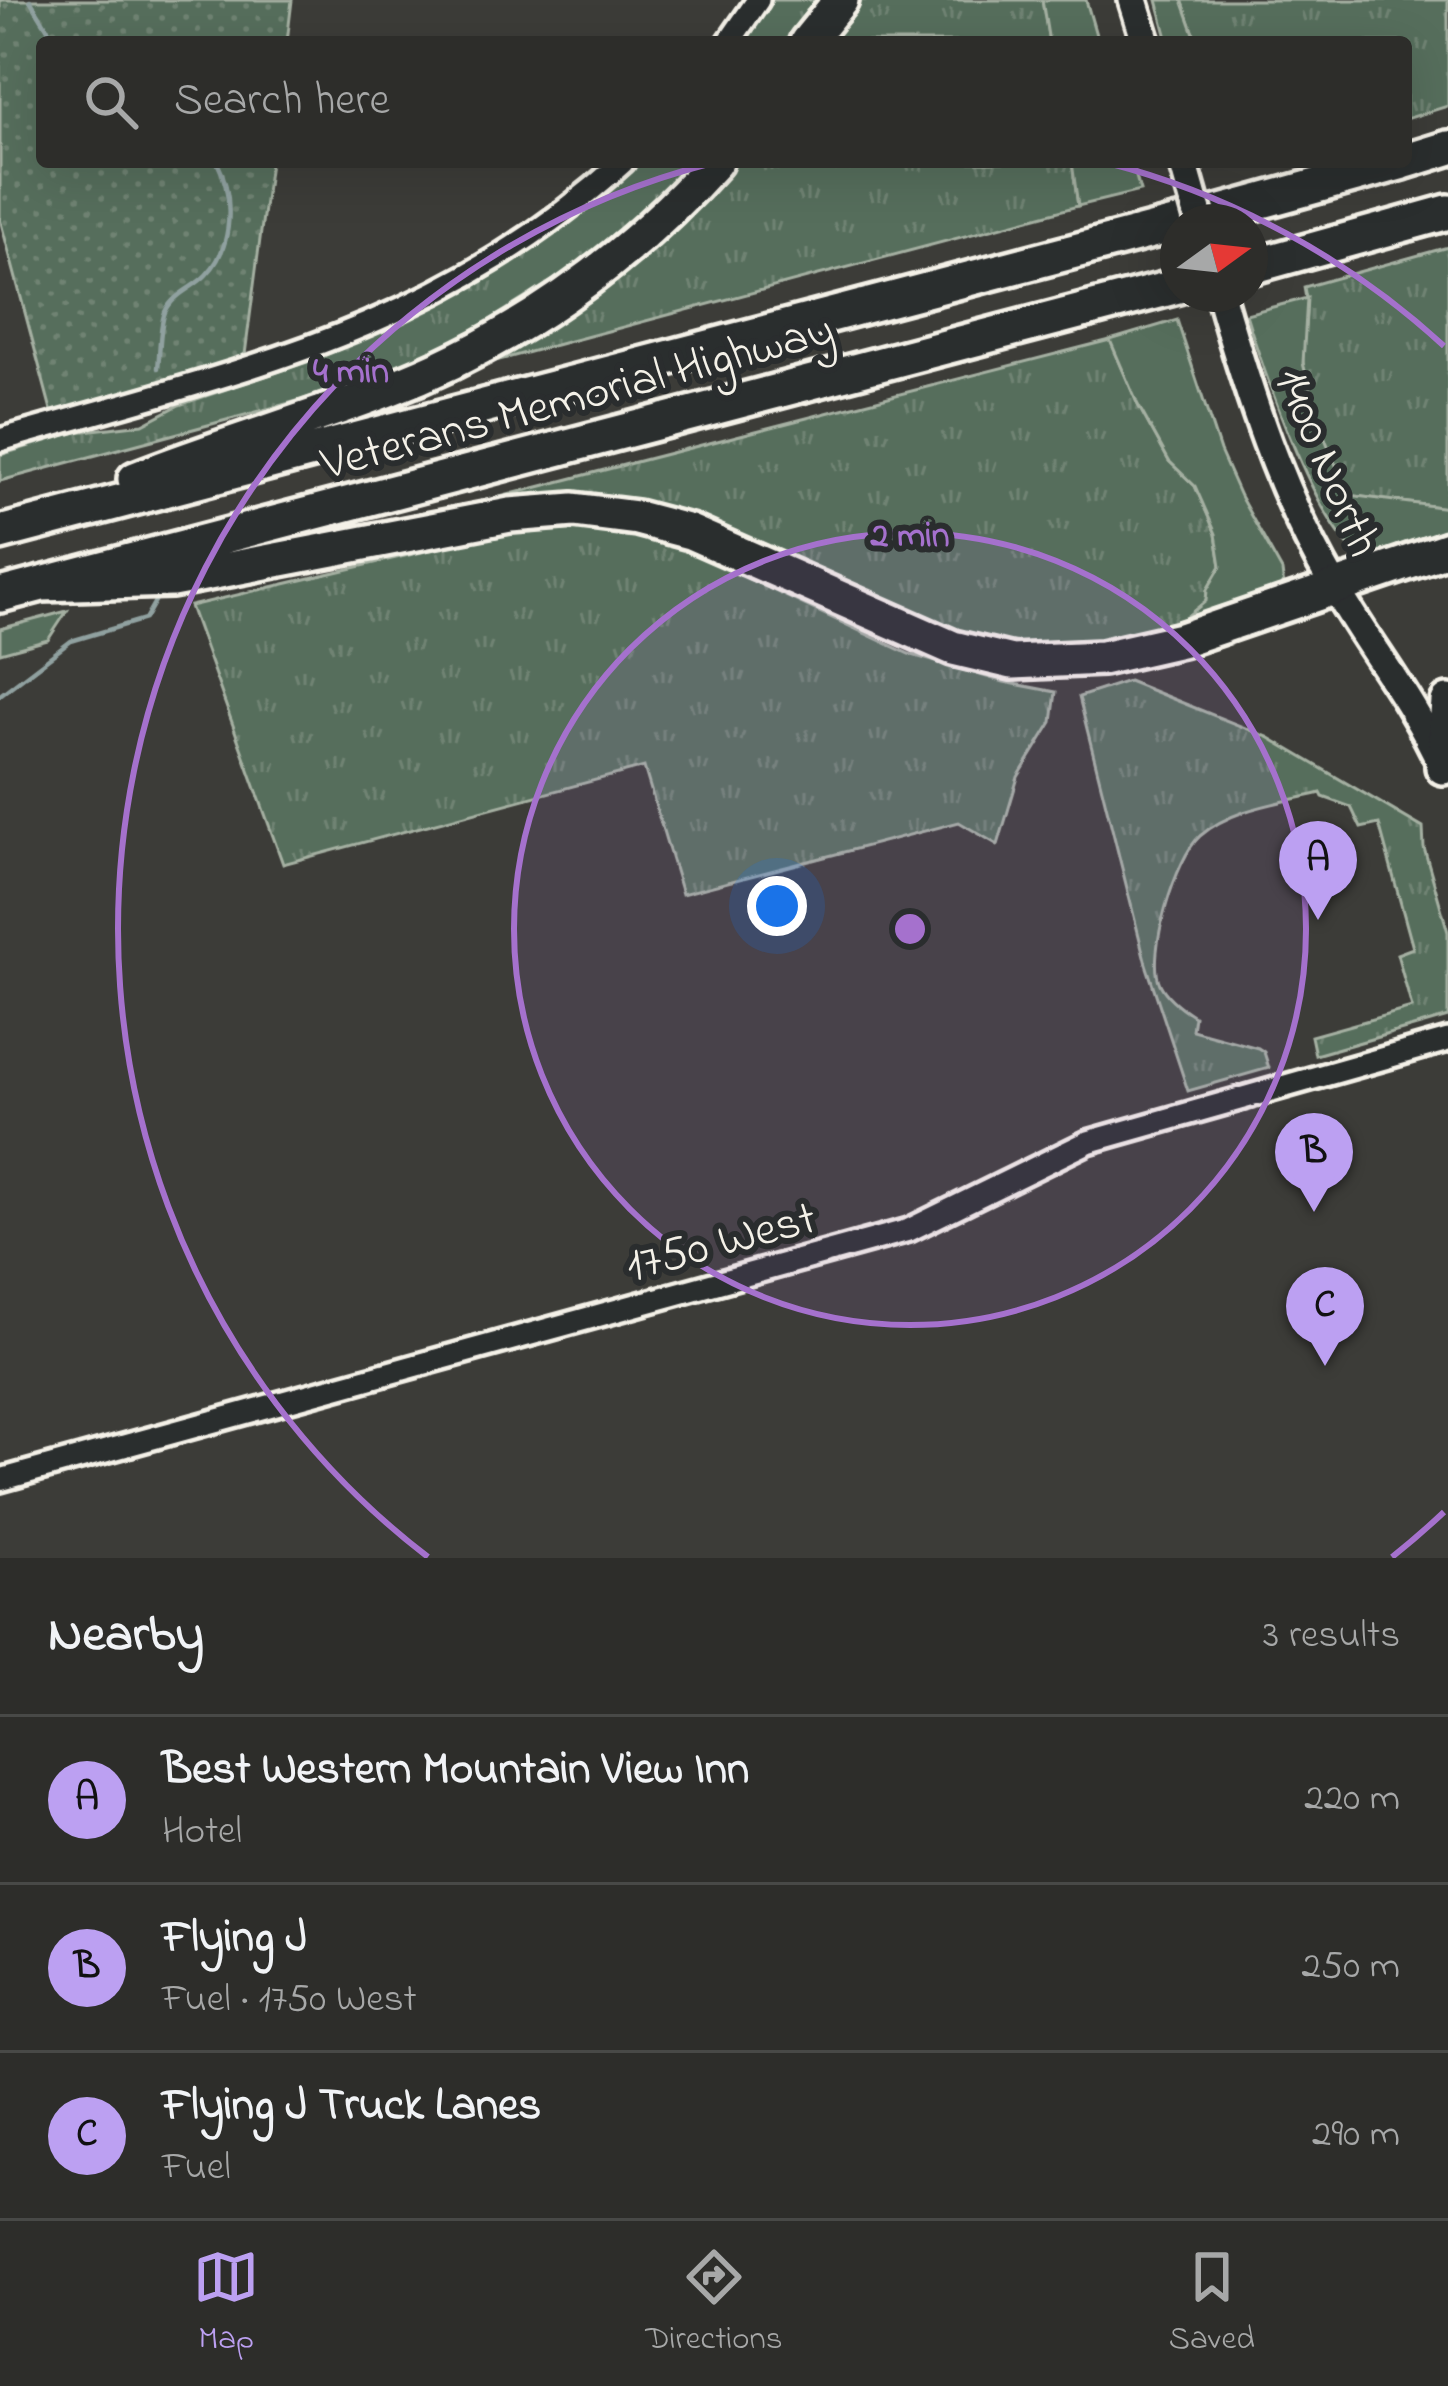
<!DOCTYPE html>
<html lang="en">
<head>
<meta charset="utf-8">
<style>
  body { margin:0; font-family:"Indie Flower",sans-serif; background:#353532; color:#f1f3f6 }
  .compass { position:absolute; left:1160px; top:204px; width:108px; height:108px; border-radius:50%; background:#2d2d2a; box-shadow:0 12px 48px #0002; rotate:75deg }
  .you { position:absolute; left:777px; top:906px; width:42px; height:42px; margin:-30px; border:9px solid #fff; border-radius:50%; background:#1a73e8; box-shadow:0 0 0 18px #1a73e833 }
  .badge { display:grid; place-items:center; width:78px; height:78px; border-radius:50%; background:#bca0f2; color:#111; font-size:39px; font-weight:700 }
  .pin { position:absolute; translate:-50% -99px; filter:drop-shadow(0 3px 6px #0008) }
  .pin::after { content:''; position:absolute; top:63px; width:42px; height:36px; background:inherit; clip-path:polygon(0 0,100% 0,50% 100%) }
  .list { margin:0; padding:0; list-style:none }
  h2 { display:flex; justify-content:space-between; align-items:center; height:156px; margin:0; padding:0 48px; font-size:51px }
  h2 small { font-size:39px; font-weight:400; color:#a7a8a8 }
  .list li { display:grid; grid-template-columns:78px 1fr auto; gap:36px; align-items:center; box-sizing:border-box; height:168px; padding:0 48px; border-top:3px solid #484947 }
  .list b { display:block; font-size:45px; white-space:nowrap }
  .list p { margin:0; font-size:39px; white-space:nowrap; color:#a7a8a8 }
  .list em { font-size:39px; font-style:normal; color:#a7a8a8 }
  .icon { flex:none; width:66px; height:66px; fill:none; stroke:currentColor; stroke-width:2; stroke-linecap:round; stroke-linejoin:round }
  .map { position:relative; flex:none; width:1448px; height:1558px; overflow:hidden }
  .search { position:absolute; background:#2d2d2a; box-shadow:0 12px 48px #0002; left:36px; right:36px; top:36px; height:132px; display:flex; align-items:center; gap:30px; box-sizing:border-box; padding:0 42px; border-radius:12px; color:#a7a8a8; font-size:45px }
  .sheet { height:660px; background:#2d2d2a }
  nav { display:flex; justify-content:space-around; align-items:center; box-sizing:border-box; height:168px; border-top:3px solid #484947; background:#2d2d2a; font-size:33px; color:#a7a8a8 }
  nav a { display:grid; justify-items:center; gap:6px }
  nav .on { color:#bca0f2 }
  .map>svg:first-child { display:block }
  .grass { fill:url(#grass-tufts); stroke:#a5b0a2; stroke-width:3 }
  .park { fill:url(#park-dots); stroke:#a5b0a2; stroke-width:3 }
  .garden { fill:#566e5c; stroke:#a5b0a2; stroke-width:3 }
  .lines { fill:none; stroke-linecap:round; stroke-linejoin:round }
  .stream { stroke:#90a1a0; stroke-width:4.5 }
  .minor-casing { stroke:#f4f1e8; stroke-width:30 }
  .major-casing { stroke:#f4f1e8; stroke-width:36 }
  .highway-casing { stroke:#f4f1e8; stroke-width:42 }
  .minor { stroke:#2a2d2e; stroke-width:21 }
  .major { stroke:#2a2d2e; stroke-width:27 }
  .highway { stroke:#2a2d2e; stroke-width:33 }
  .major-bridge-casing { stroke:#f4f1e8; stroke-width:36; stroke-linecap:butt }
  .major-bridge { stroke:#2a2d2e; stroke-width:27 }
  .ring { fill:none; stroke:#a571cd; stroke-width:6 }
  .labels { text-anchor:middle; stroke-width:12; stroke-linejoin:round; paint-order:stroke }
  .street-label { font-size:48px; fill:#f4f1e8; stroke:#2a2d2e }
  .centre { fill:#a571cd; stroke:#2a2d2e; stroke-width:6 }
  .ring-label { font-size:36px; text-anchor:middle; font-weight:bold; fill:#a571cd; stroke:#2a2d2e; stroke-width:12; stroke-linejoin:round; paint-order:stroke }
</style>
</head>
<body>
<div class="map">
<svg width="1448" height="1558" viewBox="0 0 1448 1558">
  <defs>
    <pattern id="grass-tufts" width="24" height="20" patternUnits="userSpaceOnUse" patternTransform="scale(3)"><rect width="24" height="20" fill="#566e5c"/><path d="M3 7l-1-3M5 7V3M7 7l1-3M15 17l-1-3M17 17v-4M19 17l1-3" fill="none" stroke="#6f8373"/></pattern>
    <pattern id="park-dots" width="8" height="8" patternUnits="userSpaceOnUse" patternTransform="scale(3)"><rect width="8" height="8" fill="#566e5c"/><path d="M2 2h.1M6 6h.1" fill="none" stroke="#6f8373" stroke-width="1.8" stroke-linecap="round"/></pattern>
  </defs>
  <rect width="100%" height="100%" fill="#3c3c38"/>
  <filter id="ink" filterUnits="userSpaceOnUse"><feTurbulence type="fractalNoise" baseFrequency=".00833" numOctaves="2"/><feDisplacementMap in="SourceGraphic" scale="24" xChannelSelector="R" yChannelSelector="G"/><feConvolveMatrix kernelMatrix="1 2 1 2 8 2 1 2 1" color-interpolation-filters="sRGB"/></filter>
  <g filter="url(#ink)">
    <path class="grass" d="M 769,0 L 819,0 L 789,42 L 740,42 Z
      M 848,0 L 1042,0 L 1049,42 L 816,42 Z
      M 1182,0 L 1448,0 L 1448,106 L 1406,119 L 1406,42 L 1197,42 Z
      M 636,162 L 694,162 L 587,259 L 490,320 L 473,335 L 431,356 L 301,400 L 0,481 L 0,455 L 76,432 L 143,424 L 179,405 L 316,359 L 387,329 L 453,298 L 510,261 L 572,218 Z
      M 727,162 L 1072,162 L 1078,206 L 469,368 Z
      M 1448,247 L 1448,508 L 1348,495 C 1331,454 1306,407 1303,362 C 1301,337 1310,312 1304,287 Z
      M 1110,340 L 1138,405 L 1169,461 L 1195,486 L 1216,534 L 1221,566 L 1207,590 L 1206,601 L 1178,624 L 1089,646 L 1020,648 L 965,639 L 754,547 L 449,510 Z
      M 577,528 L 632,534 L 681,547 L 909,654 L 1004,682 L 1056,692 L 1052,722 L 1018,777 L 998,845 L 959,822 L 682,894 L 644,767 L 283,864 L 190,606 L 516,530 Z
      M 67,611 L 48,640 L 0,653 L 0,629 Z
      M 1128,681 L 1268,737 L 1423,828 L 1424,848 L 1448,932 L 1448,1017 L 1315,1055 L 1311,1036 L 1412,1008 L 1397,954 L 1413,948 L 1379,824 L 1361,828 L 1351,807 L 1323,797 L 1321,793 C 1281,803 1232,808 1200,836 C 1176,857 1146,955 1160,984 C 1167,998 1181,1008 1194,1016 L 1192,1030 L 1258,1048 L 1264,1052 L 1269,1068 L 1188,1091 L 1146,964 L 1079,697 Z"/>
    <path class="park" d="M 0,0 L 292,0 L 287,42 L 42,42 L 42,162 L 270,162 L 243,370 L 55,425 L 0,219 Z"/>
    <path class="garden" d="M 1042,0 L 1086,0 L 1098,42 L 1049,42 Z
      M 1157,0 L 1182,0 L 1197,42 L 1168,42 Z
      M 1072,162 L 1132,162 L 1140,191 L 1078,206 Z
      M 1307,298 L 1303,363 L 1318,421 L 1348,495 L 1448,508 L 1448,538 C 1417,536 1397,542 1373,562 C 1324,554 1260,361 1246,314 Z
      M 1177,320 L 1220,451 L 1240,496 L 1282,571 L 1284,587 L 1270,596 L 1178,624 L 1206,601 L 1207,590 L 1221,566 L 1216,534 L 1195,486 L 1169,461 L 1138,405 L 1110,340 Z"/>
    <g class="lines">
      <path class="stream" d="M 30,0 L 56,42
        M 158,368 C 160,352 159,328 165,312 C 174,293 194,288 206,275 C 234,247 234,195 217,162
        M 0,695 L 71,641 L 145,619 L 158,596"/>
      <defs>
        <path id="minor" d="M 729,42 L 758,0
          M 0,440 C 234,372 436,332 623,162
          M 0,1480 L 909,1230 L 1088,1142 L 1448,1040"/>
        <path id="major" d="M 1133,0 L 1146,42
          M 1220,294 C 1249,395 1280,493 1333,584 C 1368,646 1413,700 1442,765"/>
        <path id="highway" d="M 807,42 L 841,0
          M 1406,161 L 1448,148
          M 1186,222 L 1403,162
          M 1250,267 L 1448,212
          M 135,479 C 218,446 303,422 386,390 C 512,343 626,262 715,162
          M 0,533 L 1178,224
          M 41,584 L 172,580 L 510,515 L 574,510 L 637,518 L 690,532 L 953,648 L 1012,662 L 1102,658 L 1181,640 L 1448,549
          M 0,595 L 1178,286
          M 1443,767 L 1448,702"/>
      </defs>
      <use href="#minor" class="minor-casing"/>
      <use href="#major" class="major-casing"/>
      <use href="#highway" class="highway-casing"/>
      <use href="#minor" class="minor"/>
      <use href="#major" class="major"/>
      <use href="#highway" class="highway"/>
      <defs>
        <path id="major-bridge" d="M 1183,162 L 1200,222"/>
      </defs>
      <use href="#major-bridge" class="major-bridge-casing"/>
      <use href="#major-bridge" class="major-bridge"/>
    </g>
  </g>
  <circle cx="910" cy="929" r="396" fill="#a571cd" fill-opacity=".12"/>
  <g class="ring">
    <circle cx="910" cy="929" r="396"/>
    <path d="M1444 1512A791 791 0 0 1 1392 1557M428 1557A791 791 0 0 1 712 163M1108 163A791 791 0 0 1 1444 346"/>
  </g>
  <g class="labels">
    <g class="street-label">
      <text transform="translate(577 394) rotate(-15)" y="17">Veterans Memorial Highway</text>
      <text transform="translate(1330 461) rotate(67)" y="17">1400 North</text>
      <text transform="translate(720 1239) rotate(-15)" y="17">1750 West</text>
    </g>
  </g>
  <circle cx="910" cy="929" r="18" class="centre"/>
  <g class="ring-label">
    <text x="351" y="382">4 min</text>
    <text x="910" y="546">2 min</text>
  </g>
</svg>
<svg class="compass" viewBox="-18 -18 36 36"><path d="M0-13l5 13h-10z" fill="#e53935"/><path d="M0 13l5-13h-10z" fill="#a7a8a8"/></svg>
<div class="you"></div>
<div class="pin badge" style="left:1318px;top:920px">A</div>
<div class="pin badge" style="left:1314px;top:1212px">B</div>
<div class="pin badge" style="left:1325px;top:1366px">C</div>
<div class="search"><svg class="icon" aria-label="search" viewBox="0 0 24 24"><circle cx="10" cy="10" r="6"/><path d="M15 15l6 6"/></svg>Search here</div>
</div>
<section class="sheet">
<h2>Nearby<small>3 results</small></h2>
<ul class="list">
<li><span class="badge">A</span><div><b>Best Western Mountain View Inn</b><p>Hotel</p></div><em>220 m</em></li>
<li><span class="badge">B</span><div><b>Flying J</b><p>Fuel · 1750 West</p></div><em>250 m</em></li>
<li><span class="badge">C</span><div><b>Flying J Truck Lanes</b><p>Fuel</p></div><em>290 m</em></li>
</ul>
</section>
<nav>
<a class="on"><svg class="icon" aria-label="map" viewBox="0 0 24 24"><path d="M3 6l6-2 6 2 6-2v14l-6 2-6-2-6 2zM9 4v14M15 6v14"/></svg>Map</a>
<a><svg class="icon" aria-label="directions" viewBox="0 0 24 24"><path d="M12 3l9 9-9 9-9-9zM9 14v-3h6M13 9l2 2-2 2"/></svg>Directions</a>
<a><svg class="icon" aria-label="saved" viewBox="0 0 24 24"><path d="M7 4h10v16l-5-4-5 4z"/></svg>Saved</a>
</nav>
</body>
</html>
